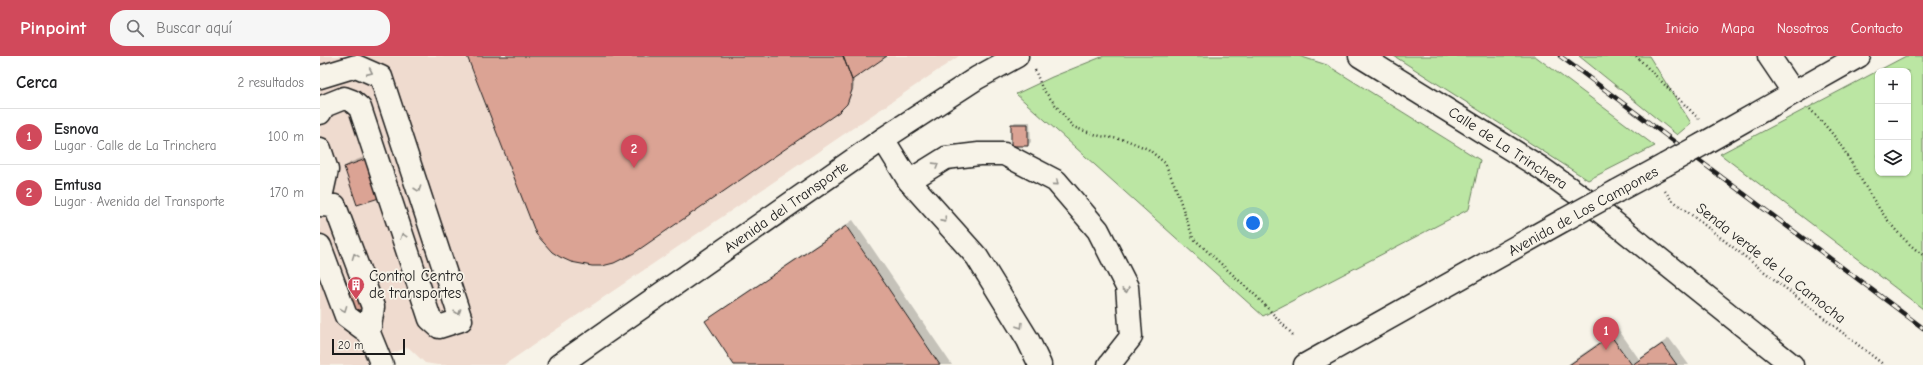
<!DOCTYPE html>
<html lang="es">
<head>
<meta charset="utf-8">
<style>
  body { margin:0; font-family:"Comic Neue",sans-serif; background:#f6f6f6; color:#202124 }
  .controls { position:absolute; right:12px; top:12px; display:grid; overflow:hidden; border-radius:8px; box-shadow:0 1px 3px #0004 }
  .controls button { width:36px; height:36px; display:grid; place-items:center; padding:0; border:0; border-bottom:1px solid #e0e0e0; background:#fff; color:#202124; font:20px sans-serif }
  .scale { position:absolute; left:12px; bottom:10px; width:73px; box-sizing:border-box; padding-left:4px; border:2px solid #1c1c1c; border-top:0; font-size:11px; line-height:14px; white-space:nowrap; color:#1c1c1c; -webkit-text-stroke:3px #f7f3e8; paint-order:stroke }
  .you { position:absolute; left:933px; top:167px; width:14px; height:14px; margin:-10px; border:3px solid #fff; border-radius:50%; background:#1a73e8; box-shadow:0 0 0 6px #1a73e833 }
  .badge { display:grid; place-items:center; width:26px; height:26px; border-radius:50%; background:#d1495b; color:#fff; font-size:13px; font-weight:700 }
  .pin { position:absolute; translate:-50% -33px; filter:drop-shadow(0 1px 2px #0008) }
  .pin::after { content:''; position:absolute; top:21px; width:14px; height:12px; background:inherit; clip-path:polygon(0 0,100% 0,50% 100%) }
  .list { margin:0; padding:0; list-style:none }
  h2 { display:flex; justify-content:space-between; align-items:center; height:52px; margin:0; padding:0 16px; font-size:17px }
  h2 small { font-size:13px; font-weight:400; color:#757577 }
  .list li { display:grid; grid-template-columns:26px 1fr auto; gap:12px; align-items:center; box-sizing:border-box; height:56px; padding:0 16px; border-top:1px solid #e0e0e0 }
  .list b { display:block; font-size:15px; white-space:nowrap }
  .list p { margin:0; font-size:13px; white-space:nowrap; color:#757577 }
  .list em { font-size:13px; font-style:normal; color:#757577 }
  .icon { flex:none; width:22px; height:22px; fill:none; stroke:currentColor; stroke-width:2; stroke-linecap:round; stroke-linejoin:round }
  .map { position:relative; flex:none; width:1603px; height:309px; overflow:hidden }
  header { display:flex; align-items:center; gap:24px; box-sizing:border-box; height:56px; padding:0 20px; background:#d1495b; color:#fff }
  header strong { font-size:19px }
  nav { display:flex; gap:22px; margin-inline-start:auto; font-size:14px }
  .search { width:280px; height:36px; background:#f6f6f6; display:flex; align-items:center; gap:10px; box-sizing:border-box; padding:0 14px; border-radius:16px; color:#757577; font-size:15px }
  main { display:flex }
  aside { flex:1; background:#fff }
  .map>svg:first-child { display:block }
  .built { fill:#efdbcf }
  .green { fill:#bbe6a3; stroke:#6c8160; fill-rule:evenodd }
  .shadow { fill:#0003 }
  .building { fill:#dba394; stroke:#1c1c1c }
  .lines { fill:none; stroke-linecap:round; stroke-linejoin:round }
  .minor-casing { stroke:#1c1c1c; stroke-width:25 }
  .path { stroke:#1c1c1c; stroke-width:2.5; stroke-dasharray:1 3; stroke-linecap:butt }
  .minor { stroke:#f7f3e8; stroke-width:22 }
  .rail-casing { stroke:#1c1c1c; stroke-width:4.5 }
  .rail { stroke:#f7f3e8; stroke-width:3; stroke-dasharray:9; stroke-linecap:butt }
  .minor-bridge-casing { stroke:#1c1c1c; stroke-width:25; stroke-linecap:butt }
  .minor-bridge { stroke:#f7f3e8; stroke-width:22 }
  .oneway { stroke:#94928c }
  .labels { text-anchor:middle; stroke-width:3.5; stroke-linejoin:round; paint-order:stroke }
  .street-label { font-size:15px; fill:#1c1c1c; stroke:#f7f3e8 }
  .poi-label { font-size:15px; fill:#1c1c1c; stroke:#f7f3e8; text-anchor:start }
</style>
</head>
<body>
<header>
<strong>Pinpoint</strong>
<div class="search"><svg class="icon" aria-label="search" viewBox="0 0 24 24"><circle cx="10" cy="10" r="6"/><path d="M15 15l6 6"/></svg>Buscar aquí</div>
<nav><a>Inicio</a><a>Mapa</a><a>Nosotros</a><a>Contacto</a></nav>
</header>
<main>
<aside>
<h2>Cerca<small>2 resultados</small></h2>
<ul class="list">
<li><span class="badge">1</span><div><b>Esnova</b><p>Lugar · Calle de La Trinchera</p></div><em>100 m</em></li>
<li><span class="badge">2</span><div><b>Emtusa</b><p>Lugar · Avenida del Transporte</p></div><em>170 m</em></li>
</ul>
</aside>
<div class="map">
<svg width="1603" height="309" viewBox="0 0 1603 309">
  <rect width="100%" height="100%" fill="#f7f3e8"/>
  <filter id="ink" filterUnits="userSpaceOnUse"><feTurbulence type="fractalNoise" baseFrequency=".025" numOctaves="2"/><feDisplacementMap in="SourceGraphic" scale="8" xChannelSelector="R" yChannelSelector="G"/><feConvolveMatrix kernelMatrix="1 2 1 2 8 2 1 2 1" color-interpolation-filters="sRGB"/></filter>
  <g filter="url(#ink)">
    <path class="built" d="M 0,0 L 639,0 L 184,309 L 117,309 L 105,307 L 88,291 L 44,309 L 0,309 Z"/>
    <path class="green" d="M 784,0 L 979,0 L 1007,9 L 1160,104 L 1149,153 L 943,260 L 696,38 L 732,21 Z
      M 1074,0 L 1215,0 L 1335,90 L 1268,124 Z
      M 1259,0 L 1329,0 L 1371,67 L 1357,79 Z
      M 1586,0 L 1603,0 L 1603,253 L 1400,98 ZM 1558,15 L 1588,15 L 1588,117 L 1558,117 Z"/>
    <path class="shadow" d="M 148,0 L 565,0 L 534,21 L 534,31 L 529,44 L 518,55 L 222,184 L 212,167 Z
      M 695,66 L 710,66 L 711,86 L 708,89 L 692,69 Z
      M 52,98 L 64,135 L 25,111 L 31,106 Z
      M 533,164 L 632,309 L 416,309 L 386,265 L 393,259 Z
      M 1298,273 L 1319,303 L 1349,282 L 1369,309 L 1247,309 Z"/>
    <path class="building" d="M 147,0 L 523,0 L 532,24 L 532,34 L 527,48 L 519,56 L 314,197 L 294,207 L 282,210 L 272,210 L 251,206 L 240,201 L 232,196 L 216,178 Z
      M 523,0 L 567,0 L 532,24 Z
      M 691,68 L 708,68 L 708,90 L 691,90 Z
      M 46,103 L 59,142 L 37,149 L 24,111 Z
      M 526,170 L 620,309 L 414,309 L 385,265 Z
      M 39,232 L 45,252 L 33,256 L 27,236 Z
      M 1291,280 L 1312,309 L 1249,309 Z
      M 1342,288 L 1357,309 L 1312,309 Z"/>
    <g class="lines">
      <defs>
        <path id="minor" d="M 1040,0 L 1221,112 L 1266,144 L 1472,309
          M 1449,0 L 1474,37
          M 0,21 L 36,10 L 61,21 L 141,264 L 119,271 L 110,263 L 40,52 L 32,45 L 24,42 L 4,50 L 0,57
          M 563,83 L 589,125 L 626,102 L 659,98 L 684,98 L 736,125 L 778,174 L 807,231 L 811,281 L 789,309
          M 1383,88 L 1539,0
          M 0,93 L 7,114 L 0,146
          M 589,125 L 657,201 L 708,284 L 720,309
          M 1297,135 L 1345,109
          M 0,149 L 15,150 L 53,251 L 49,277 L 62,309
          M 0,190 L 26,260 L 49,277
          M 239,309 L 563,83 L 657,22 L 697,0
          M 985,309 L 1244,164"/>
      </defs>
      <use href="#minor" class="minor-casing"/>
      <path class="path" d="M 1316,0 L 1379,63
        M 715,14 L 722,32 L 753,71 L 780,80 L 806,84 L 828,93 L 845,107 L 855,130 L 873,182 L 937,241 L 973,279
        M 1490,53 C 1501,65 1513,77 1522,91 C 1545,129 1566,173 1603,199
        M 1345,135 L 1351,143 L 1564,309"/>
      <use href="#minor" class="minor"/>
      <defs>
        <path id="rail" d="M 1240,0 L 1603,272"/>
      </defs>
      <use href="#rail" class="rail-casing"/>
      <use href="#rail" class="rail"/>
      <defs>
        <path id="minor-bridge" d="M 1345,109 L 1383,88
          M 1244,164 L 1297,135"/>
      </defs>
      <use href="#minor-bridge" class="minor-bridge-casing"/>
      <use href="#minor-bridge" class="minor-bridge"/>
    </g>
    <defs><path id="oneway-chevron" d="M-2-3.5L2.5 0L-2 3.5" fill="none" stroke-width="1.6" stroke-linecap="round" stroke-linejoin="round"/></defs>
    <g class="oneway">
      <use href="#oneway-chevron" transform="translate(50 16) rotate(24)"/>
      <use href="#oneway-chevron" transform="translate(616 109) rotate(-32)"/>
      <use href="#oneway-chevron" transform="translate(736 127) rotate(40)"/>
      <use href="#oneway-chevron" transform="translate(98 133) rotate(71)"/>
      <use href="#oneway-chevron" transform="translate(624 164) rotate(48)"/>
      <use href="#oneway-chevron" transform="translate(83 180) rotate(-108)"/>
      <use href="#oneway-chevron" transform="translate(35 200) rotate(-111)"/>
      <use href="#oneway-chevron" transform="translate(806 234) rotate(78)"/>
      <use href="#oneway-chevron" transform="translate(24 253) rotate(69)"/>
      <use href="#oneway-chevron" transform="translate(138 256) rotate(71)"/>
      <use href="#oneway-chevron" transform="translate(700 270) rotate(58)"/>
    </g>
  </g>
  <defs>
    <symbol id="building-pin" viewBox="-11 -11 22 30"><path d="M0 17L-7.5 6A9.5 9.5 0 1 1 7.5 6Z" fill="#d1495b" stroke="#f7f3e8"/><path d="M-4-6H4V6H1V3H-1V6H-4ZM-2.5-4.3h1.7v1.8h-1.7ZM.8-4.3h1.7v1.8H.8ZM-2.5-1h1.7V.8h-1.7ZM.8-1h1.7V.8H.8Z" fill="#fff"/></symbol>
  </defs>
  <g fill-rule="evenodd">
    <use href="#building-pin" x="26" y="219" width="20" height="27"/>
  </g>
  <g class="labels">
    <g class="street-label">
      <text transform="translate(1188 92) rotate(33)" y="5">Calle de La Trinchera</text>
      <text transform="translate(466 151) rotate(-35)" y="5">Avenida del Transporte</text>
      <text transform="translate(1263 155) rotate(-29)" y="5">Avenida de Los Campones</text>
      <text transform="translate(1451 207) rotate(38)" y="5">Senda verde de La Camocha</text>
    </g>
    <g class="poi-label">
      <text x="49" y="225">Control Centro<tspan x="49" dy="17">de transportes</tspan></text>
    </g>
  </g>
</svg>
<div class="controls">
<button>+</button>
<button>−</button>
<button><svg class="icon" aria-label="layers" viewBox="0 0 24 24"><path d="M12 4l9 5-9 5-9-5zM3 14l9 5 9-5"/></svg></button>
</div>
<div class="scale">20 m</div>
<div class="you"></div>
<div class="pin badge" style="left:1286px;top:294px">1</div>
<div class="pin badge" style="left:314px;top:112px">2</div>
</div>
</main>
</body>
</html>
